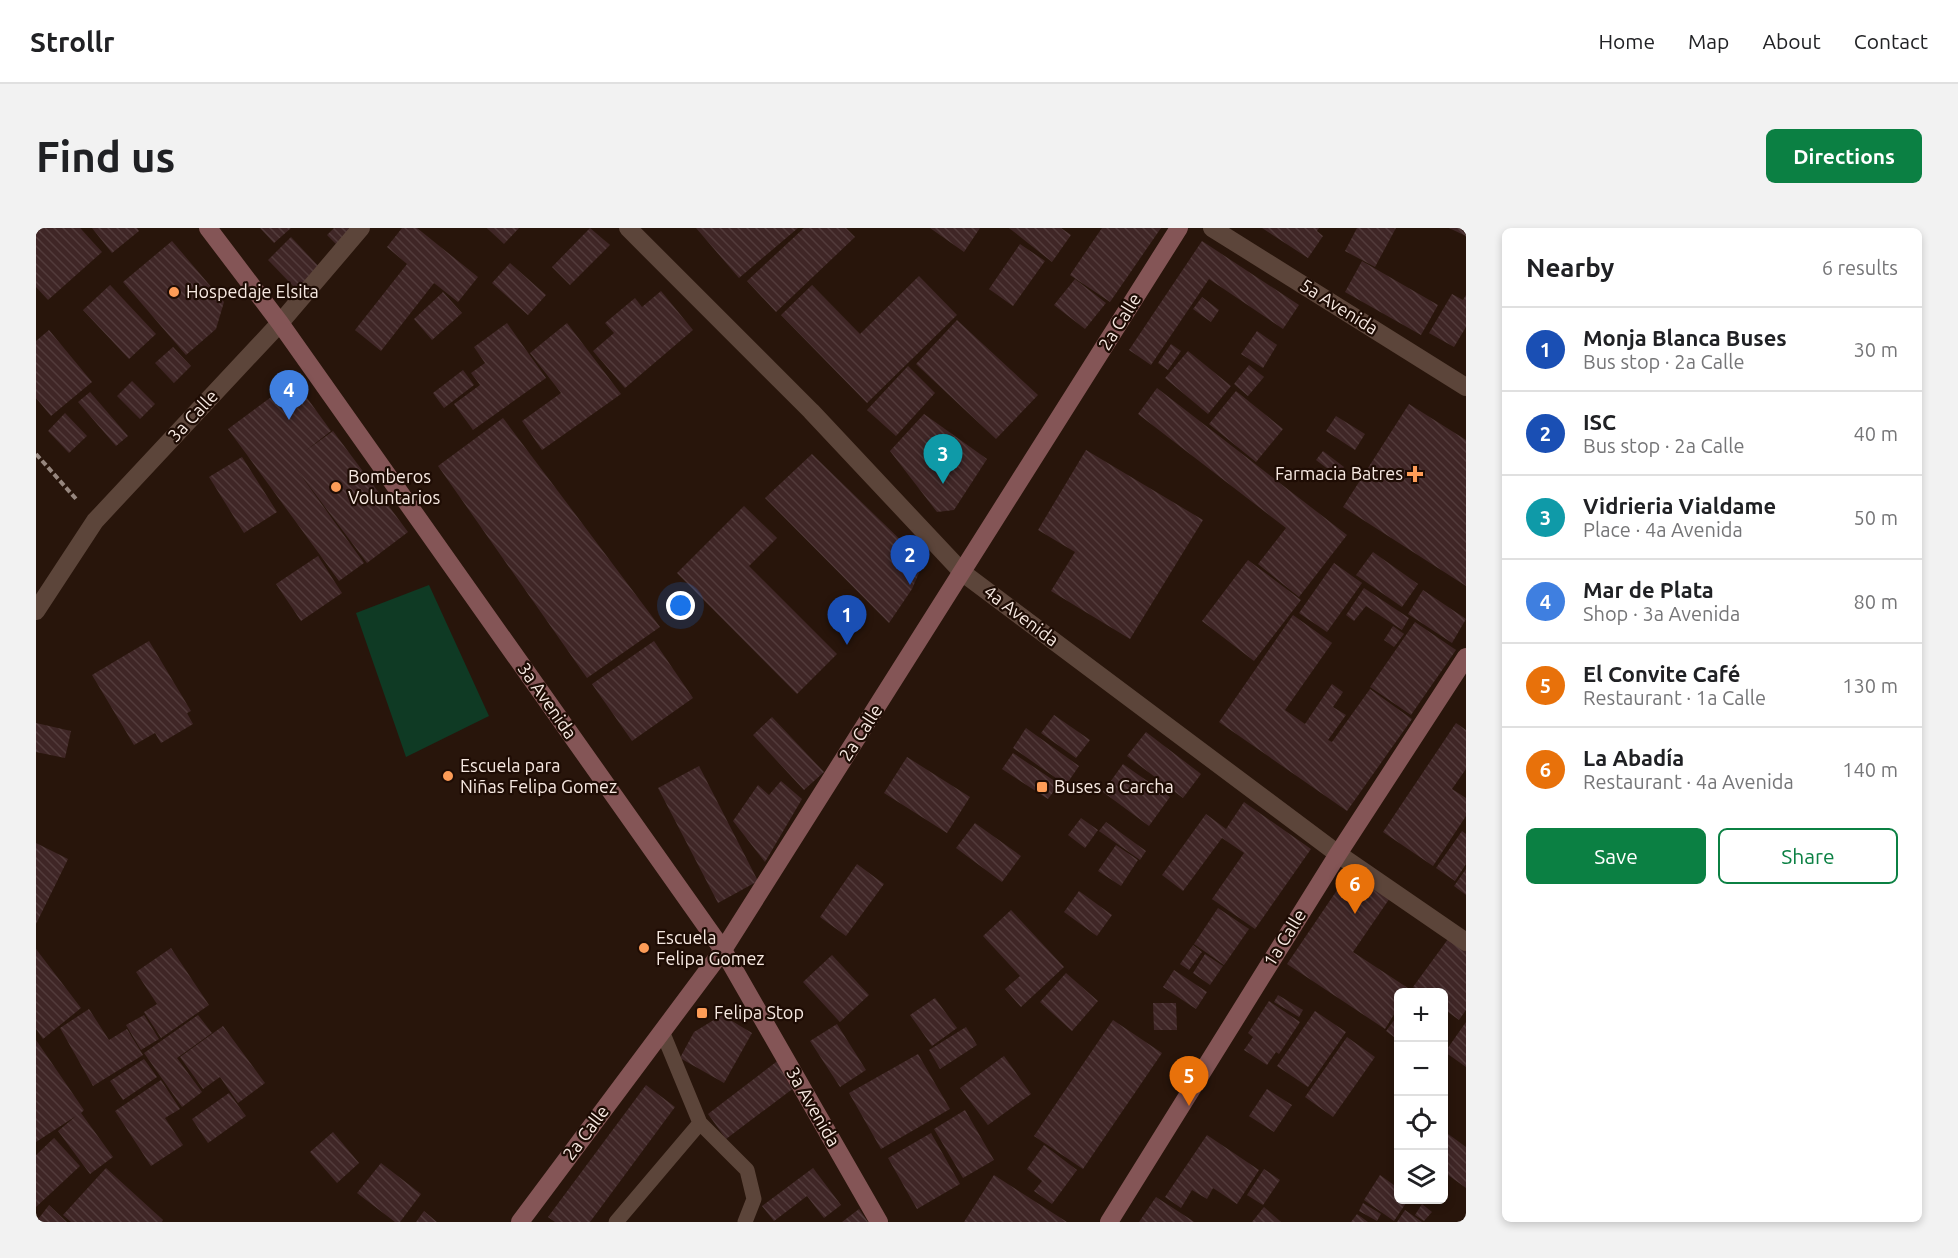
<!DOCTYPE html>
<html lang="en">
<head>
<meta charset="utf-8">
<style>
  body { margin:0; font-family:Ubuntu,sans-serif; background:#f2f2f2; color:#202124 }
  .controls { position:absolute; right:18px; bottom:18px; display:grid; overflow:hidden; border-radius:9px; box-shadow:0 3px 9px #0003 }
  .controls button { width:54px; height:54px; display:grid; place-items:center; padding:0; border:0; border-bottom:2px solid #e0e0e0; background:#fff; color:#202124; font:30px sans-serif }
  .you { position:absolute; left:645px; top:378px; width:21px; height:21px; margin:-15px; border:4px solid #fff; border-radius:50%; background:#1a73e8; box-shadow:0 0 0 9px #1a73e833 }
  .badge { display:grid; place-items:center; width:39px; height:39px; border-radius:50%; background:#0b8043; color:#fff; font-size:20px; font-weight:700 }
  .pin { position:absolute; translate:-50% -50px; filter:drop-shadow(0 2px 3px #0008) }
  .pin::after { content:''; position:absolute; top:32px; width:21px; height:18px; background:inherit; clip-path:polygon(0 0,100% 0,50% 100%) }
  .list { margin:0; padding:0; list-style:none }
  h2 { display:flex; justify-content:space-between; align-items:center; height:78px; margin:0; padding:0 24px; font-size:26px }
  h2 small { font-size:20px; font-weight:400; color:#757577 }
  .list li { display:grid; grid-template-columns:39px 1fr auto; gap:18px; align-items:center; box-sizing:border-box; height:84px; padding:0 24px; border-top:2px solid #e0e0e0 }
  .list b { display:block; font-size:22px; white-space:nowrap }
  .list p { margin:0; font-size:20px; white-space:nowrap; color:#757577 }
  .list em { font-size:20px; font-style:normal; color:#757577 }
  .actions { display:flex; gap:12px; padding:18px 24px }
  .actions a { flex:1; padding:14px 0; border:2px solid #0b8043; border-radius:9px; text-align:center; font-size:21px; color:#0b8043 }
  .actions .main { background:#0b8043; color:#fff }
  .icon { flex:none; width:33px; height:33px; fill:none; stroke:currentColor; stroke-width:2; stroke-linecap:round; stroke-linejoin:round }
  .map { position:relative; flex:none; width:1430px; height:994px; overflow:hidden; border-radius:9px }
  header { display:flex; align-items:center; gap:36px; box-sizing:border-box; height:84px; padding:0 30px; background:#fff; border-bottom:2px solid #e0e0e0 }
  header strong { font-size:28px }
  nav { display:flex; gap:33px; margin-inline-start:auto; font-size:21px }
  .intro { display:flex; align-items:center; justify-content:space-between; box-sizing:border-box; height:144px; padding:0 36px }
  h1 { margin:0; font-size:42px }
  .button { padding:15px 27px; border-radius:9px; background:#0b8043; color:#fff; font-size:21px; font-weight:700 }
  main { display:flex; gap:36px; padding:0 36px }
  aside { flex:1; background:#fff; border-radius:9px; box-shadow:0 3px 9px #0003 }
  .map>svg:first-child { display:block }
  .pitch { fill:#0f3a24 }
  .building { fill:url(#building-back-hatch) }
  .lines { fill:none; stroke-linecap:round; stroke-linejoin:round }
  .path { stroke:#97877f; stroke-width:4; stroke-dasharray:6 3; stroke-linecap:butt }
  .lane { stroke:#5c453a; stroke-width:15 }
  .street { stroke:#5c453a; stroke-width:18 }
  .secondary { stroke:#845556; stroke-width:18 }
  .poi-dot { fill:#fd9c57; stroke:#1e0c04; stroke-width:2 }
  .labels { text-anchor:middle; stroke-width:4.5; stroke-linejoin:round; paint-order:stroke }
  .poi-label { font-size:18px; fill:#f6e8e1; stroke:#1e0c04; text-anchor:start }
  .street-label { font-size:18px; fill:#f6e8e1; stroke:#1e0c04 }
</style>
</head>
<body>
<header>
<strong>Strollr</strong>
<nav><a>Home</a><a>Map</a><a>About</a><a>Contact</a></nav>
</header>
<div class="intro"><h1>Find us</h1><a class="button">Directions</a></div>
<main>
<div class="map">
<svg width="1430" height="994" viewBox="0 0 1430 994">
  <defs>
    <pattern id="building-back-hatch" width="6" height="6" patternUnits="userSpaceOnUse" patternTransform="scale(1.5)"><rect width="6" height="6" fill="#3f2626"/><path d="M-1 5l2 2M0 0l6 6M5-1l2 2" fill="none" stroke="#523b3b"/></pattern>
  </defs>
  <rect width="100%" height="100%" fill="#28150b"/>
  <path class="pitch" d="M 393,357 L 453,488 L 370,529 L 320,385 Z"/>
  <path class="building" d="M 0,0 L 44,0 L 66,24 L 12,72 L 0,59 Z
    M 56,0 L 101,0 L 103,3 L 76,25 Z
    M 224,0 L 255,0 L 238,15 Z
    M 298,0 L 313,0 L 305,21 L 291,7 Z
    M 366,0 L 381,0 L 442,49 L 422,74 L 398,55 L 345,123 L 319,102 L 371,36 L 351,19 Z
    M 451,0 L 483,0 L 468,16 Z
    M 554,0 L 574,17 L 534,57 L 516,39 Z
    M 660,0 L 762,0 L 703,50 Z
    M 768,0 L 810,0 L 819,9 L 740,84 L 711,53 Z
    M 894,0 L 944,0 L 928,24 Z
    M 973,0 L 1025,0 L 1035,7 L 1016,34 Z
    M 1066,0 L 1125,0 L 1074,74 L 1034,47 Z
    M 1226,0 L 1283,0 L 1281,3 L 1287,8 L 1272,30 Z
    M 1321,0 L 1360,0 L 1339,39 L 1309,23 Z
    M 1413,0 L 1430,0 L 1430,8 Z
    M 255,9 L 286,42 L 263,64 L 232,32 Z
    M 136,13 L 188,74 L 180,101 L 150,127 L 87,54 Z
    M 1166,13 L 1263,77 L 1247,101 L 1173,51 L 1115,137 L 1093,122 Z
    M 984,16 L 1009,33 L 977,78 L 953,61 Z
    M 1326,33 L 1402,77 L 1385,107 L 1309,64 Z
    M 474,35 L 510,67 L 492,87 L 456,55 Z
    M 883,48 L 921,87 L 831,175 L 745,87 L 776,57 L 824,106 Z
    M 1039,51 L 1070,75 L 1049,101 L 1018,77 Z
    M 74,57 L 120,106 L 93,131 L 47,82 Z
    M 625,63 L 657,102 L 589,160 L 557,123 L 578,105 L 569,95 L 599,70 L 606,79 Z
    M 407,64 L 426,85 L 396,112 L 378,91 Z
    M 1416,66 L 1427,72 L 1430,67 L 1430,99 L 1418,119 L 1393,105 Z
    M 1166,69 L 1183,82 L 1175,94 L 1157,81 Z
    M 921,92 L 1002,167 L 960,211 L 880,136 Z
    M 471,95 L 510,150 L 437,202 L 418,176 L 444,157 L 435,145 L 449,135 L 438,119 Z
    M 531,95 L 585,166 L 506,222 L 486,193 L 525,165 L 494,125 Z
    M 13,102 L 56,154 L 15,188 L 0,170 L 0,113 Z
    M 1221,103 L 1241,117 L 1227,140 L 1205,126 Z
    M 1135,116 L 1145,123 L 1132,142 L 1122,135 Z
    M 137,119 L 155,138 L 138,155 L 119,135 Z
    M 1152,123 L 1195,158 L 1172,186 L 1129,150 Z
    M 1213,137 L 1228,149 L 1212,168 L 1198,156 Z
    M 872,138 L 899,165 L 860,208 L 831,182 Z
    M 427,142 L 438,157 L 408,180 L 397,165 Z
    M 258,152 L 295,203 L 268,224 L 297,203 L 372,304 L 331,335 L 259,239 L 328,335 L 303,353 L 192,201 Z
    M 96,153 L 119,176 L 104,191 L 81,168 Z
    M 1121,160 L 1311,307 L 1263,369 L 1222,336 L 1250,300 L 1102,186 Z
    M 1200,163 L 1247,201 L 1220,234 L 1173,196 Z
    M 54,164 L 92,208 L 80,218 L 42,174 Z
    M 1373,176 L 1430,212 L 1430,358 L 1307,279 Z
    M 29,185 L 51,208 L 33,225 L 12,203 Z
    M 888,186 L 951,231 L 918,282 L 901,284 L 854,223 Z
    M 1300,188 L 1329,206 L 1319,222 L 1290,203 Z
    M 467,190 L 624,399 L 551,450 L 402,238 Z
    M 1050,222 L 1167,292 L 1094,411 L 1015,363 L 1039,324 L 1002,302 Z
    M 1287,223 L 1308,239 L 1301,248 L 1280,232 Z
    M 776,226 L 880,327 L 883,345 L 876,361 L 853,395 L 729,270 Z
    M 206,229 L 241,284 L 208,305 L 173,249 Z
    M 708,278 L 741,310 L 713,338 L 801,426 L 761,466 L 641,345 Z
    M 1337,324 L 1382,356 L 1366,379 L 1320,347 Z
    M 282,328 L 306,365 L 265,393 L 240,356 Z
    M 1212,332 L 1265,372 L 1218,433 L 1166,393 Z
    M 1298,335 L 1326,355 L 1291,404 L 1263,385 Z
    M 1328,360 L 1373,390 L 1366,402 L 1330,378 L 1318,393 L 1310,387 Z
    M 1387,362 L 1430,391 L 1416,415 L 1372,386 Z
    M 1257,387 L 1296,415 L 1249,482 L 1269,496 L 1296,456 L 1307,464 L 1297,479 L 1310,487 L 1292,512 L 1296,514 L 1334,461 L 1376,491 L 1311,583 L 1183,494 Z
    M 1379,394 L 1420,422 L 1375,487 L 1334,459 Z
    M 1357,398 L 1368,406 L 1358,419 L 1348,412 Z
    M 113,413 L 155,483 L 151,485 L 157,496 L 125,515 L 119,505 L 98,517 L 56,447 Z
    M 618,413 L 657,470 L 596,513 L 556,456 Z
    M 1018,487 L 1054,512 L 1040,530 L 1005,505 Z
    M 736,489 L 788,544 L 768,562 L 717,507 Z
    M 0,495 L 35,503 L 29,530 L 0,524 Z
    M 1420,495 L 1430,502 L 1430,541 L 1416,561 L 1430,570 L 1430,588 L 1397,638 L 1347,604 Z
    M 990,500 L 1043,538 L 1030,557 L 977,520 Z
    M 1110,504 L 1165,546 L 1147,570 L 1091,528 Z
    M 977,525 L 1023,556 L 1012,571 L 966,541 Z
    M 871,529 L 934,569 L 911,605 L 848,565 Z
    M 1087,536 L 1134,569 L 1113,598 L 1067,564 Z
    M 663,538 L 722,653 L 682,675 L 622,560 Z
    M 745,553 L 766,571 L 729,634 L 697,593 L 722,557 L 733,567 Z
    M 1208,574 L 1275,621 L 1219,701 L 1176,671 L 1208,625 L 1186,610 L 1147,663 L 1126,647 L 1170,586 L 1190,601 Z
    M 1045,590 L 1062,602 L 1049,620 L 1032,607 Z
    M 1070,594 L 1110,623 L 1104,632 L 1063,603 Z
    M 939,595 L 985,628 L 966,654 L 920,620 Z
    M 1426,603 L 1430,606 L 1430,636 L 1419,653 L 1400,640 Z
    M 0,615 L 32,631 L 0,696 Z
    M 1080,617 L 1102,632 L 1085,658 L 1062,643 Z
    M 821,636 L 848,656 L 810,708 L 784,689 Z
    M 1316,640 L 1356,667 L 1317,724 L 1375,762 L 1362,765 L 1362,780 L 1349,801 L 1251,736 Z
    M 1430,641 L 1430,667 L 1418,658 Z
    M 1043,663 L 1076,687 L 1061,708 L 1028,684 Z
    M 1182,680 L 1213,701 L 1188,737 L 1158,716 Z
    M 975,682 L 1028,739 L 985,779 L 969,761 L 984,748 L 947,708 Z
    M 1415,707 L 1430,717 L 1430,782 L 1423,792 L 1408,781 L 1408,764 L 1385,764 L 1377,759 Z
    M 1157,717 L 1166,724 L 1153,742 L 1144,736 Z
    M 135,720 L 173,777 L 125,810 L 108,784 L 121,776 L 100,744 Z
    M 0,721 L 45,780 L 7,811 L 0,801 Z
    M 1169,726 L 1187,738 L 1174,757 L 1157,745 Z
    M 796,727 L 833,767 L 804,794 L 767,754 Z
    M 1138,742 L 1171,764 L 1160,781 L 1127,759 Z
    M 1030,745 L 1062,773 L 1036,803 L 1004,774 Z
    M 1242,767 L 1267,782 L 1263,789 L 1238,774 Z
    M 899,770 L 921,800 L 896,818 L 874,787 Z
    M 1233,773 L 1264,794 L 1243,826 L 1240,824 L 1231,837 L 1208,822 L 1217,809 L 1212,805 Z
    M 1117,775 L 1140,775 L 1141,802 L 1118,802 Z
    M 53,781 L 73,812 L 91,801 L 107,827 L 57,858 L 24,800 Z
    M 1279,783 L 1310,804 L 1272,859 L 1241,838 Z
    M 108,787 L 123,811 L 105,822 L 90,797 Z
    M 162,787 L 176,805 L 141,830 L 166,864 L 146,879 L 108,825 Z
    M 686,787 L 716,805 L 688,855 L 644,830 L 658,804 Z
    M 1362,787 L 1362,812 L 1350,803 Z
    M 1077,792 L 1126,825 L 1047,941 L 998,908 Z
    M 1430,794 L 1430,839 L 1409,824 Z
    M 801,796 L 830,842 L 804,859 L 774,813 Z
    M 187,798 L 229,855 L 202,875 L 184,849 L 167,861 L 144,829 Z
    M 930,799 L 941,817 L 904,841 L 893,822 Z
    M 1311,809 L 1339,829 L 1297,889 L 1269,869 Z
    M 0,812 L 48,882 L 45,885 L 77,929 L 54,946 L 22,903 L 40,888 L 0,914 Z
    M 882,826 L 914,881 L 845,921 L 813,865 Z
    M 968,828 L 995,866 L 952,897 L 924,860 Z
    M 108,831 L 121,849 L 87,872 L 74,853 Z
    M 744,831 L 763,856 L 690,911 L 672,886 Z
    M 125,852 L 144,881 L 129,890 L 147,917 L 115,938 L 79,883 Z
    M 610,857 L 639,879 L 554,994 L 519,994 L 512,989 Z
    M 1231,861 L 1256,877 L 1238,904 L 1213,888 Z
    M 193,865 L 210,888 L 172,915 L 156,891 Z
    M 929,882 L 958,932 L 927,950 L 898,901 Z
    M 1408,903 L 1430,919 L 1430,960 L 1408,944 Z
    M 297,904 L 323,935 L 301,955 L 274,924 Z
    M 895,905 L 924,956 L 881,981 L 852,930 Z
    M 1171,907 L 1223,942 L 1201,976 L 1177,960 L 1171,971 L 1156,962 L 1145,980 L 1129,969 Z
    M 18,910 L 44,938 L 0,979 L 0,927 Z
    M 1008,917 L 1041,942 L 1016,976 L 998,963 L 1006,953 L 991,941 Z
    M 345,935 L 385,966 L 364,994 L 359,994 L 321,965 Z
    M 70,940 L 127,992 L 126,994 L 35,994 L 27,987 Z
    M 777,940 L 805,977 L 788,990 L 771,968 L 738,993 L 726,978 Z
    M 1228,941 L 1244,952 L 1227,977 L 1211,967 Z
    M 958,947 L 1031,994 L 928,994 Z
    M 1344,947 L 1362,960 L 1362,972 L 1372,972 L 1358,993 L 1328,972 Z
    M 1120,969 L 1154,991 L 1158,994 L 1103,994 Z
    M 1327,975 L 1345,986 L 1341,993 L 1323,983 Z
    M 1386,976 L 1396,984 L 1388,993 L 1379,987 Z
    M 13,977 L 31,994 L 0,994 Z
    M 1228,979 L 1245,994 L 1216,994 Z
    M 823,981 L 832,994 L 806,994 Z
    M 1369,982 L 1386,994 L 1361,994 Z
    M 388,983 L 401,994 L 380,994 Z
    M 1321,986 L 1332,994 L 1315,994 Z"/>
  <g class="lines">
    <path class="path" d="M 0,226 L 41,272"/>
    <path class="lane" d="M 626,803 L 664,895 L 711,942 L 718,971 L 709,994
      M 580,994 L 664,895"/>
    <path class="street" d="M 592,0 L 775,183 L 927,345 L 1302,626 L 1430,714
      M 1176,0 L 1430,159
      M 0,383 L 59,293 L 244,95 L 325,0"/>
    <path class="secondary" d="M 172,0 L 244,95 L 687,722 L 843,994
      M 484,994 L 687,722 L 1143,0
      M 1073,994 L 1302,626 L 1430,429"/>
  </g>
  <g class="poi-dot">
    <circle cx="138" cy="64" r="6"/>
    <path d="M1376 237h6v6h6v6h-6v6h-6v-6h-6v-6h6z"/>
    <circle cx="300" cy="259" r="6"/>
    <circle cx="412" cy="548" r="6"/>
    <rect x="1000" y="553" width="12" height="12" rx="3"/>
    <circle cx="608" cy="720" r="6"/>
    <rect x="660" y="779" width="12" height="12" rx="3"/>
  </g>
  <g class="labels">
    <g class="poi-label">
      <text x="150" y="70">Hospedaje Elsita</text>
      <text x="1367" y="252" text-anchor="end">Farmacia Batres</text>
      <text x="312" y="255">Bomberos<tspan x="312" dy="21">Voluntarios</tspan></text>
      <text x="424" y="544">Escuela para<tspan x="424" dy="21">Niñas Felipa Gomez</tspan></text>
      <text x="1018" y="565">Buses a Carcha</text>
      <text x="620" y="716">Escuela<tspan x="620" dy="21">Felipa Gomez</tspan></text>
      <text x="678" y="791">Felipa Stop</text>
    </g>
    <g class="street-label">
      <text transform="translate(1303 79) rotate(32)" y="6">5a Avenida</text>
      <text transform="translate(1084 94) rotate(-58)" y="6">2a Calle</text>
      <text transform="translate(157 188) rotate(-47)" y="6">3a Calle</text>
      <text transform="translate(985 388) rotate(37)" y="6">4a Avenida</text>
      <text transform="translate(511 473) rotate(55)" y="6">3a Avenida</text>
      <text transform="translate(825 505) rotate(-57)" y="6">2a Calle</text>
      <text transform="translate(1249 710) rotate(-58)" y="6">1a Calle</text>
      <text transform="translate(777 879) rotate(60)" y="6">3a Avenida</text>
      <text transform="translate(550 905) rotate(-53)" y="6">2a Calle</text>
    </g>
  </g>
</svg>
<div class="controls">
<button>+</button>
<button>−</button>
<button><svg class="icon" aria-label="locate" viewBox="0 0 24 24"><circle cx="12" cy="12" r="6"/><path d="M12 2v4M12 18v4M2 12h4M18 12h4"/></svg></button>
<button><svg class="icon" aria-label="layers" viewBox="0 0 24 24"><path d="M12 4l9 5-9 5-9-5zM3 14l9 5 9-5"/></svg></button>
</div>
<div class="you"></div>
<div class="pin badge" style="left:811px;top:417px;background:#1a4fb4">1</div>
<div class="pin badge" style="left:874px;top:357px;background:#1a4fb4">2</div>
<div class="pin badge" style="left:907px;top:256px;background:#0f9aa8">3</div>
<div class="pin badge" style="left:253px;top:192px;background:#3f7fe0">4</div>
<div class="pin badge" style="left:1153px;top:878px;background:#e8710a">5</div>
<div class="pin badge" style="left:1319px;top:686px;background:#e8710a">6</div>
</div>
<aside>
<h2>Nearby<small>6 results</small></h2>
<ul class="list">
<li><span class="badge" style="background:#1a4fb4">1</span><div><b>Monja Blanca Buses</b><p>Bus stop · 2a Calle</p></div><em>30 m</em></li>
<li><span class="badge" style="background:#1a4fb4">2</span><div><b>ISC</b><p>Bus stop · 2a Calle</p></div><em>40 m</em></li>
<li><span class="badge" style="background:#0f9aa8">3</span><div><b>Vidrieria Vialdame</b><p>Place · 4a Avenida</p></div><em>50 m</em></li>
<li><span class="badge" style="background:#3f7fe0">4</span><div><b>Mar de Plata</b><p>Shop · 3a Avenida</p></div><em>80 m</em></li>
<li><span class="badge" style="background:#e8710a">5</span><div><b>El Convite Café</b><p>Restaurant · 1a Calle</p></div><em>130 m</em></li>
<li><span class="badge" style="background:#e8710a">6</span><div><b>La Abadía</b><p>Restaurant · 4a Avenida</p></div><em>140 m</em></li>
</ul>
<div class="actions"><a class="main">Save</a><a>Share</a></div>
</aside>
</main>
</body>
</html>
